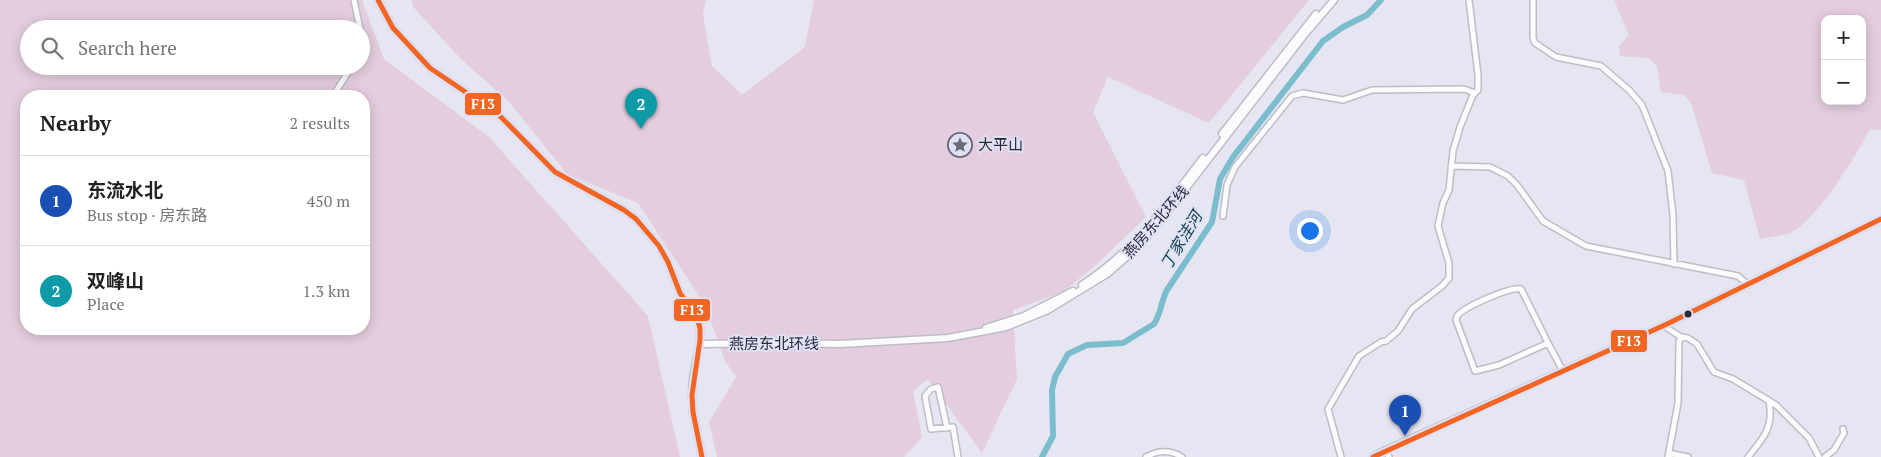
<!DOCTYPE html>
<html lang="en">
<head>
<meta charset="utf-8">
<style>
  body { margin:0; font-family:"PT Serif","Noto Sans SC",serif; background:#f2f2f2; color:#222 }
  .controls { position:absolute; right:15px; top:15px; display:grid; overflow:hidden; border-radius:10px; box-shadow:0 2px 12px #0003 }
  .controls button { width:45px; height:45px; display:grid; place-items:center; padding:0; border:0; border-bottom:1px solid #e0e0e0; background:#fff; color:#222; font:25px sans-serif }
  .you { position:absolute; left:1309px; top:230px; width:18px; height:18px; margin:-12px; border:4px solid #fff; border-radius:50%; background:#1a73e8; box-shadow:0 0 0 8px #1a73e833 }
  .badge { display:grid; place-items:center; width:32px; height:32px; border-radius:50%; background:#6a6b74; color:#fff; font-size:16px; font-weight:700 }
  .pin { position:absolute; translate:-50% -41px; filter:drop-shadow(0 1px 2px #0008) }
  .pin::after { content:''; position:absolute; top:26px; width:18px; height:15px; background:inherit; clip-path:polygon(0 0,100% 0,50% 100%) }
  .list { margin:0; padding:0; list-style:none }
  h2 { display:flex; justify-content:space-between; align-items:center; height:65px; margin:0; padding:0 20px; font-size:21px }
  h2 small { font-size:16px; font-weight:400; color:#767676 }
  .list li { display:grid; grid-template-columns:32px 1fr auto; gap:15px; align-items:center; box-sizing:border-box; height:90px; padding:0 20px; border-top:1px solid #e0e0e0 }
  .list b { display:block; font-size:19px; white-space:nowrap }
  .list p { margin:0; font-size:16px; white-space:nowrap; color:#767676 }
  .list em { font-size:16px; font-style:normal; color:#767676 }
  .icon { flex:none; width:28px; height:28px; fill:none; stroke:currentColor; stroke-width:2; stroke-linecap:round; stroke-linejoin:round }
  .map { position:relative; flex:none; width:1881px; height:457px; overflow:hidden }
  .search { position:absolute; background:#fff; box-shadow:0 2px 12px #0003; left:20px; top:20px; width:350px; height:55px; display:flex; align-items:center; gap:12px; box-sizing:border-box; padding:0 18px; border-radius:28px; color:#767676; font-size:19px }
  .panel { position:absolute; background:#fff; box-shadow:0 2px 12px #0003; left:20px; top:90px; width:350px; height:245px; border-radius:20px }
  .map>svg:first-child { display:block }
  .green { fill:#e4cdde; fill-rule:evenodd }
  .lines { fill:none; stroke-linecap:round; stroke-linejoin:round }
  .river { stroke:#7bbdcd; stroke-width:6 }
  .minor-casing { stroke:#bcbdc6; stroke-width:8 }
  .major-casing { stroke:#bcbdc6; stroke-width:9 }
  .minor { stroke:#fbfbfd; stroke-width:5 }
  .major { stroke:#fbfbfd; stroke-width:6 }
  .bus-1-casing { stroke:#dfe2f7; stroke-width:9 }
  .bus-1 { stroke:#f26522; stroke-width:5 }
  .bus-dot { fill:#282931; stroke:#dfe2f7; stroke-width:2 }
  .labels { text-anchor:middle; stroke-width:4; stroke-linejoin:round; paint-order:stroke }
  .poi-label { font-size:15px; fill:#282931; stroke:#dfe2f7; text-anchor:start }
  .street-label { font-size:15px; fill:#282931; stroke:#dfe2f7 }
  .water-label { font-size:16px; font-style:italic; fill:#154048; stroke:#dfe2f7 }
  .line-badge { stroke:#dfe2f7; stroke-width:2 }
  .badge-label { font-size:14px; text-anchor:middle; font-weight:bold; fill:#fff }
</style>
</head>
<body>
<div class="map">
<svg width="1881" height="457" viewBox="0 0 1881 457">
  <rect width="100%" height="100%" fill="#e5e6f1"/>
  <path class="green" d="M 0,0 L 362,0 L 384,59 L 489,137 L 648,316 L 680,457 L 0,457 ZM 29,29 L 361,29 L 361,66 L 29,66 ZM 26,96 L 364,96 L 364,329 L 26,329 Z
    M 411,0 L 706,0 L 703,14 L 712,66 L 742,95 L 805,47 L 814,0 L 1309,0 L 1209,123 L 1108,77 L 1093,112 L 1146,217 L 1096,265 L 1063,292 L 1013,310 L 1017,379 L 982,453 L 928,379 L 913,391 L 922,437 L 904,457 L 717,457 L 709,422 L 736,377 L 725,361 L 705,305 L 638,203 L 567,174 L 510,103 L 460,58 L 414,8 Z
    M 1614,0 L 1881,0 L 1881,130 L 1870,129 C 1858,153 1815,223 1790,233 C 1781,236 1770,237 1760,239 L 1744,180 L 1712,173 L 1691,103 L 1684,95 L 1661,92 L 1657,66 L 1648,58 L 1620,56 L 1619,46 L 1629,35 ZM 1825,19 L 1862,19 L 1862,101 L 1825,101 Z"/>
  <g class="lines">
    <path class="river" d="M 1042,457 L 1053,436 L 1052,390 L 1055,377 L 1068,354 L 1087,345 L 1123,343 L 1154,324 C 1161,314 1161,301 1167,290 L 1212,222 L 1220,179 L 1233,157 L 1323,41 L 1343,27 L 1367,15 L 1381,0"/>
    <defs>
      <path id="minor" d="M 354,0 L 360,29
        M 1533,0 L 1533,38 L 1535,43 L 1556,57 L 1601,66 L 1629,90 L 1642,105 L 1668,171 L 1673,215 L 1674,264
        M 361,33 L 364,44 L 361,51
        M 333,96 L 352,66
        M 1451,166 L 1490,167 L 1508,176 L 1517,185 L 1543,221 L 1586,246 L 1738,276 L 1748,285
        M 1223,216 L 1227,185 L 1235,167 L 1292,96 L 1303,93 L 1343,100 L 1372,90 L 1464,89 L 1475,93
        M 1664,326 L 1681,337
        M 1549,345 L 1521,289 C 1509,287 1464,307 1457,316 L 1456,320 L 1475,371 L 1499,365 L 1546,344 L 1549,345 L 1563,371
        M 947,428 L 938,387 L 931,389 L 925,396 L 931,429 L 953,427 L 958,457
        M 1386,450 L 1389,457
        M 1669,455 L 1673,454 L 1688,457
        M 1146,457 C 1158,450 1171,450 1182,457
        M 1341,457 L 1328,409 L 1359,356 L 1381,342 L 1386,341 L 1398,331 L 1412,309 L 1442,286 L 1449,278 L 1449,263 L 1438,226 L 1443,203 L 1449,190 L 1453,151 L 1460,127 L 1473,95 L 1478,90 L 1478,75 L 1469,0
        M 1668,457 L 1678,403 L 1679,342 L 1681,337 L 1688,338 L 1697,344 L 1714,372 L 1733,379 L 1776,405 L 1809,438 L 1819,457
        M 1748,457 C 1764,438 1774,426 1769,401
        M 1825,457 L 1834,450 L 1844,433 L 1843,429"/>
      <path id="major" d="M 378,0 L 393,28 L 430,68 L 498,114 L 555,172 L 624,210 L 636,219 L 659,246 L 668,262 L 680,293 L 697,318 L 700,328 L 700,340 L 693,379 L 692,395 L 693,412 L 702,457
        M 1222,134 L 1316,14
        M 1082,285 C 1135,250 1165,208 1203,158
        M 986,328 L 1024,316 L 1073,291
        M 700,344 L 783,343 L 840,344 L 948,338 L 1006,327 L 1048,310 L 1107,274 L 1139,246 L 1183,192 L 1305,34 L 1334,0
        M 1373,457 L 1386,450 L 1667,324 L 1881,219"/>
    </defs>
    <use href="#minor" class="minor-casing"/>
    <use href="#major" class="major-casing"/>
    <use href="#minor" class="minor"/>
    <use href="#major" class="major"/>
    <defs>
      <path id="bus-1" d="M 378,0 L 393,28 L 430,68 L 498,114 L 555,172 L 624,210 L 636,219 L 659,246 L 668,262 L 680,293 L 697,318 L 700,328 L 700,340 L 692,395 L 693,412 L 702,457
        M 1373,457 L 1667,324 L 1881,219"/>
    </defs>
    <use href="#bus-1" class="bus-1-casing"/>
    <use href="#bus-1" class="bus-1"/>
  </g>
  <defs>
    <symbol id="sight-ring" viewBox="-11 -11 22 22"><circle r="9.5" fill="#dfe2f7" stroke="#6a6b74" stroke-width="1.5"/><path d="M0-6L1.8-2.2L6-1.7L2.9 1.2L3.7 5.4L0 3.3L-3.7 5.4L-2.9 1.2L-6-1.7L-1.8-2.2Z" fill="#6a6b74"/></symbol>
  </defs>
  <g fill-rule="evenodd">
    <use href="#sight-ring" x="946" y="131" width="28" height="28"/>
  </g>
  <circle class="bus-dot" cx="1688" cy="314" r="4.5"/>
  <g class="labels">
    <g class="poi-label">
      <text x="978" y="150">大平山</text>
    </g>
    <g class="street-label">
      <text transform="translate(1156 222) rotate(-49)" y="5">燕房东北环线</text>
      <text x="774" y="349">燕房东北环线</text>
    </g>
    <g class="water-label">
      <text transform="translate(1181 240) rotate(-59)" y="6">丁家洼河</text>
    </g>
  </g>
  <g class="line-badge">
    <rect x="464" y="92" width="38" height="24" rx="5" fill="#f26522"/>
    <rect x="673" y="298" width="38" height="24" rx="5" fill="#f26522"/>
    <rect x="1610" y="329" width="38" height="24" rx="5" fill="#f26522"/>
  </g>
  <g class="badge-label">
    <text x="483" y="109">F13</text>
    <text x="692" y="315">F13</text>
    <text x="1629" y="346">F13</text>
  </g>
</svg>
<div class="controls">
<button>+</button>
<button>−</button>
</div>
<div class="you"></div>
<div class="pin badge" style="left:1405px;top:436px;background:#1a4fb4">1</div>
<div class="pin badge" style="left:641px;top:129px;background:#0f9aa8">2</div>
<div class="search"><svg class="icon" aria-label="search" viewBox="0 0 24 24"><circle cx="10" cy="10" r="6"/><path d="M15 15l6 6"/></svg>Search here</div>
<section class="panel">
<h2>Nearby<small>2 results</small></h2>
<ul class="list">
<li><span class="badge" style="background:#1a4fb4">1</span><div><b>东流水北</b><p>Bus stop · 房东路</p></div><em>450 m</em></li>
<li><span class="badge" style="background:#0f9aa8">2</span><div><b>双峰山</b><p>Place</p></div><em>1.3 km</em></li>
</ul>
</section>
</div>
</body>
</html>
